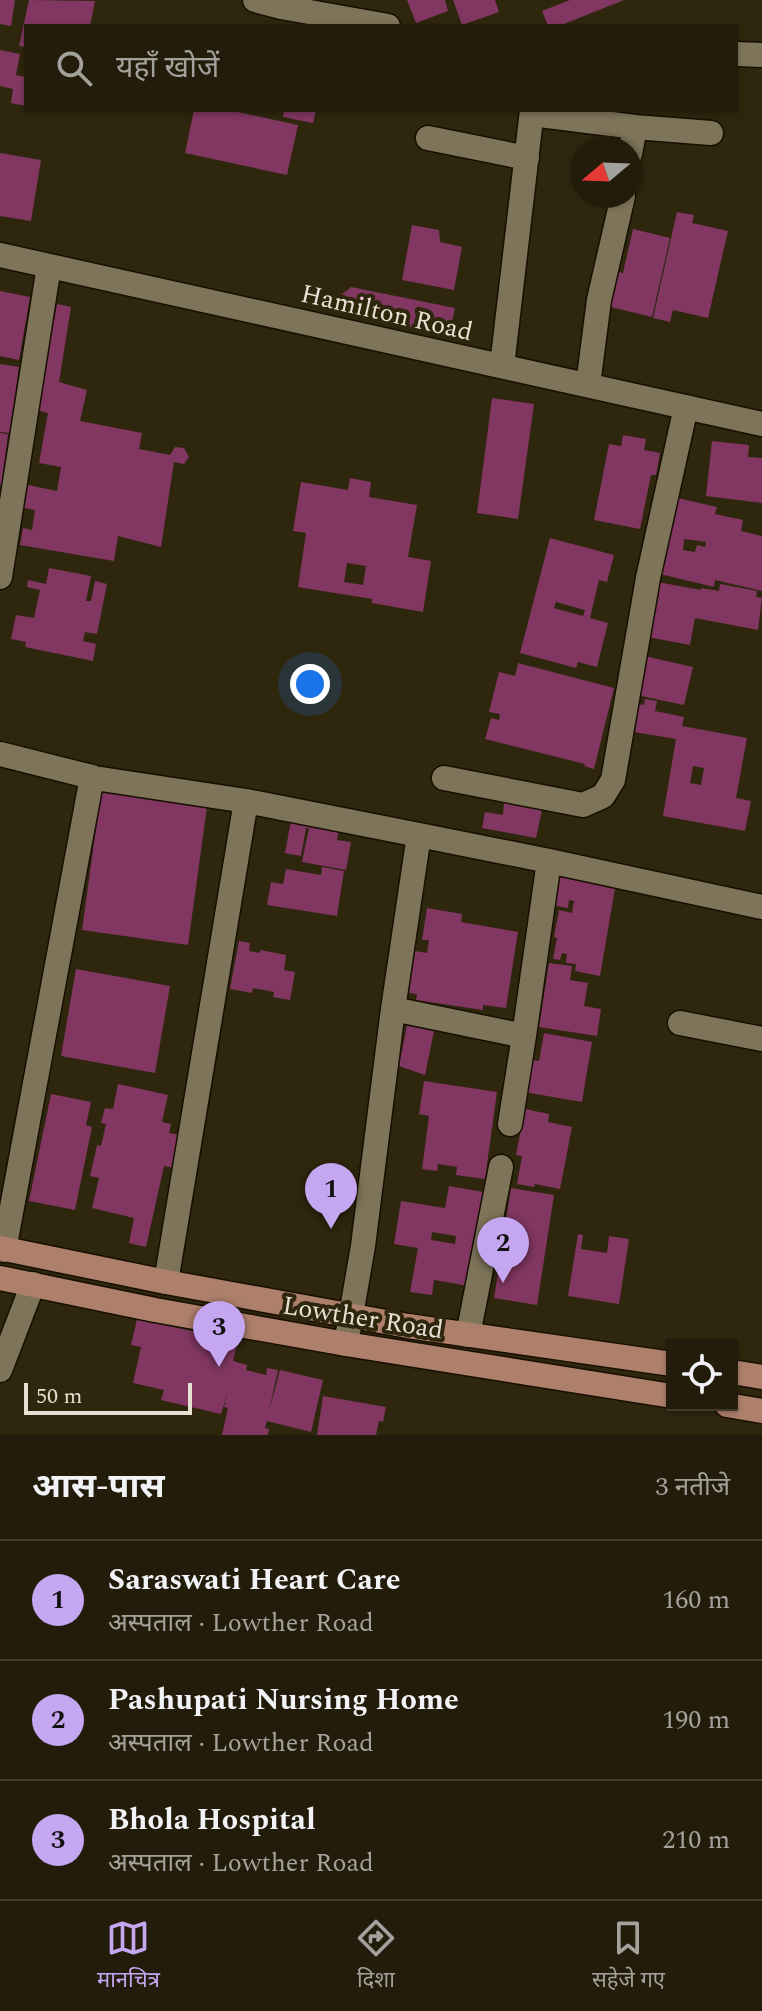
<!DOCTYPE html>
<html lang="hi">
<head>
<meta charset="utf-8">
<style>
  body { margin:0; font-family:Spectral,"Noto Sans Devanagari",serif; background:#2b2513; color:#f1f3f6 }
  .controls { position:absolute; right:24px; bottom:24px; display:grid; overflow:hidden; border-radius:0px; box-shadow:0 2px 6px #0004 }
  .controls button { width:72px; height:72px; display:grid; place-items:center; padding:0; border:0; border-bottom:2px solid #403a2b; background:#231c0a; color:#f1f3f6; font:40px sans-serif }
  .compass { position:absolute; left:570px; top:136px; width:72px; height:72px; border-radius:50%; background:#231c0a; box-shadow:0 2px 6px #0004; rotate:251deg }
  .scale { position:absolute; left:24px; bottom:20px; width:168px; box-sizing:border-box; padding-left:8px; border:4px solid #e7e1d3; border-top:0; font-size:22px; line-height:28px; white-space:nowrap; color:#e7e1d3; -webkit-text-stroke:6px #2f260e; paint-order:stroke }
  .you { position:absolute; left:310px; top:684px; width:28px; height:28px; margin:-20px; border:6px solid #fff; border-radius:50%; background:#1a73e8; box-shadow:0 0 0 12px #1a73e833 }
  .badge { display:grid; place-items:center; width:52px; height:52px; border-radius:50%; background:#c5a7f1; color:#111; font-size:26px; font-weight:700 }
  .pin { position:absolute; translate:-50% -66px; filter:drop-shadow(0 2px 4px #0008) }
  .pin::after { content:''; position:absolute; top:42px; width:28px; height:24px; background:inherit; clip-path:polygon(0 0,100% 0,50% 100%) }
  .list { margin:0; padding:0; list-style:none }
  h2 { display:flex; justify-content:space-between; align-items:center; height:104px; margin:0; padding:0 32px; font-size:34px }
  h2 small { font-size:26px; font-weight:400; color:#a3a19c }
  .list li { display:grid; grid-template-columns:52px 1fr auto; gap:24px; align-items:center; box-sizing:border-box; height:120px; padding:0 32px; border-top:2px solid #403a2b }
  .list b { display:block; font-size:30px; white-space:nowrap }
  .list p { margin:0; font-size:26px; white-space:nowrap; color:#a3a19c }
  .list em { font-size:26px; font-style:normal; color:#a3a19c }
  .icon { flex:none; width:44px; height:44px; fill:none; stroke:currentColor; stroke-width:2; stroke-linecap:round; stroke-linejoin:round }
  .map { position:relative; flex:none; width:762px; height:1435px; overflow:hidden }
  .search { position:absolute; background:#231c0a; box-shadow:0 2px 6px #0004; left:24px; right:24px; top:24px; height:88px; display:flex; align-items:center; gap:20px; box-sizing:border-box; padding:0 28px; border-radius:0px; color:#a3a19c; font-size:30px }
  .sheet { height:464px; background:#231c0a }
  nav { display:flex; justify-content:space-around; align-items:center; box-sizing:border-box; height:112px; border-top:2px solid #403a2b; background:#231c0a; font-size:22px; color:#a3a19c }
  nav a { display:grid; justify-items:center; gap:4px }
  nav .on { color:#c5a7f1 }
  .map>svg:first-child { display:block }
  .building { fill:#813761; fill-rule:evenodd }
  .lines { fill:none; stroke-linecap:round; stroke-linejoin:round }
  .minor-casing { stroke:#170f00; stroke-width:27 }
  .major-casing { stroke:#170f00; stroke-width:27 }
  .minor { stroke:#7e7459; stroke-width:24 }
  .major { stroke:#ae806c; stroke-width:24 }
  .labels { text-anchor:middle; stroke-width:8; stroke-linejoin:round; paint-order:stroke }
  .street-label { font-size:26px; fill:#e7e1d3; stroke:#2f260e }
</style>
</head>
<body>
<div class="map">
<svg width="762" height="1435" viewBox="0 0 762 1435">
  <rect width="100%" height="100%" fill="#2f260e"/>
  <path class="building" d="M 0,0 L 15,0 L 11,26 L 0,24 Z
    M 29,0 L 95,1 L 90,26 L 26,26 L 26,47 L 19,46 Z
    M 407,0 L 445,0 L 448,11 L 416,23 Z
    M 453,0 L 495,0 L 499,12 L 462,25 Z
    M 570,0 L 624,0 L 559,26 L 548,26 L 542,11 Z
    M 0,50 L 20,54 L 16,75 L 26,77 L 26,106 L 11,103 L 13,89 L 0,86 Z
    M 194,110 L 228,110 L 298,125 L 287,175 L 185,153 Z
    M 284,110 L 316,110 L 313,123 L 283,117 Z
    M 0,153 L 41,160 L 31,221 L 0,216 Z
    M 677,212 L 694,215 L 692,223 L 728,231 L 708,318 L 673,310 L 670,322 L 653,318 Z
    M 412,225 L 439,230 L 440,242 L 462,247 L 454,290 L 402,280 Z
    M 633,229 L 670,238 L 652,317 L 607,306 L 615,271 L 623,273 Z
    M 351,287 L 455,308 L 449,335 L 331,311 L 334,301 Z
    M 0,291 L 30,297 L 19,360 L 0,356 Z
    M 57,304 L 71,307 L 59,382 L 87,390 L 80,421 L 142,433 L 139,449 L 170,455 L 175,447 L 184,448 L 189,457 L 184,464 L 174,462 L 161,547 L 118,536 L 114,561 L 20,545 L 23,528 L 32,530 L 35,510 L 24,508 L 28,485 L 57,491 L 61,467 L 39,463 L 48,413 L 37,410 Z
    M 0,364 L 19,367 L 10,433 L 0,432 Z
    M 492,398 L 534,404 L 518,519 L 477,513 Z
    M 0,433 L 8,434 L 2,485 L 0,485 Z
    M 623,435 L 646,439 L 644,450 L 660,453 L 656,475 L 651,475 L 640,529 L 594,520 L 609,444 L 621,446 Z
    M 712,441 L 749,445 L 748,457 L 762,458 L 762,503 L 706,496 Z
    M 350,478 L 371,482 L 369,497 L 417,505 L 408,557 L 431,561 L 423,612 L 372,603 L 372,599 L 298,587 L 306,533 L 293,531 L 301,482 L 348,490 ZM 347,563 L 366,566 L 363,585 L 344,582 Z
    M 673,497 L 717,507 L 715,514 L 743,520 L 741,531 L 762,536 L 762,591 L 715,580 L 714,587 L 656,573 ZM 684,539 L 706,542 L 705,547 L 697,545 L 695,552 L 683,550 Z
    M 550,538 L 614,555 L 607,582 L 599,580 L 590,618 L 608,623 L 597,667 L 578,662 L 576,668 L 520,653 ZM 556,602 L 585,610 L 583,616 L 554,608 Z
    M 49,568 L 91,576 L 86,601 L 91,601 L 95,581 L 107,584 L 97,634 L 85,632 L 83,641 L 96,644 L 93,661 L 25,647 L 26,642 L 11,639 L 16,615 L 34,618 L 40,590 L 27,587 L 28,580 L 46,584 Z
    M 652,581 L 701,590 L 701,588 L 719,591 L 720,584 L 757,591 L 756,597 L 762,598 L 758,630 L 695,618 L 690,645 L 642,636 Z
    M 640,655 L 693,667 L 684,705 L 632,694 Z
    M 518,663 L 614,688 L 594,769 L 584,766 L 585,764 L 485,739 L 491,718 L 499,720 L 500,714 L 489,712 L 499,672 L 515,676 Z
    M 645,699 L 657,701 L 655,711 L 684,717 L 682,726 L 747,738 L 736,798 L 751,801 L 745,831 L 663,816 L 676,739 L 634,732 L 633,734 L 625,732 L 630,703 L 644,705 ZM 693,766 L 704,768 L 701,785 L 690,783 Z
    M 101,792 L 207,807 L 188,945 L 82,930 Z
    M 504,803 L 542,810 L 536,838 L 482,828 L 485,812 L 503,815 Z
    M 292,815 L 340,823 L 337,840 L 351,842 L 346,870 L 302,862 L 309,828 L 306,828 L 301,856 L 285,853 Z
    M 322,867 L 344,871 L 337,916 L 267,905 L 271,882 L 283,884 L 286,869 L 321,875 Z
    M 557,868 L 616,883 L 600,976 L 575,971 L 576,964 L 566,963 L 567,954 L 562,953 L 560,960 L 553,959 L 557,938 L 554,937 L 559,910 L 572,913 L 574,901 L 569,900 L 568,908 L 551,905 Z
    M 427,908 L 462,914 L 461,922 L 518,932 L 506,1008 L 483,1005 L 483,1010 L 416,1000 L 417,994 L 409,993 L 415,951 L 427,953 L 429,940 L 422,940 Z
    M 239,941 L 250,943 L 249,951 L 260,953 L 260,950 L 286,955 L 284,970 L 295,972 L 290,1000 L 273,997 L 274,992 L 253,988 L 252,993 L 230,989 Z
    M 549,963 L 572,966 L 570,980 L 588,983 L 584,1006 L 601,1009 L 597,1036 L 539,1027 Z
    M 76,969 L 170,986 L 155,1073 L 61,1056 Z
    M 407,1025 L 434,1031 L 425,1075 L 399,1066 Z
    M 544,1033 L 592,1042 L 582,1102 L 524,1092 L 524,1059 L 539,1061 Z
    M 424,1081 L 497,1092 L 485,1179 L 456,1175 L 457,1167 L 438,1164 L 437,1171 L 422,1169 L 429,1116 L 419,1114 Z
    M 118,1084 L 168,1095 L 162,1122 L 171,1124 L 169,1133 L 181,1135 L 174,1168 L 164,1166 L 146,1247 L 129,1243 L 134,1218 L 92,1208 L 99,1178 L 90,1176 L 97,1145 L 101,1146 L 106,1124 L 101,1123 L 105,1108 L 113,1109 Z
    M 51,1094 L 91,1102 L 86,1125 L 92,1127 L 75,1210 L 29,1201 Z
    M 525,1109 L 549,1114 L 548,1122 L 572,1127 L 560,1189 L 535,1184 L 534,1187 L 517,1184 L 522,1156 L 516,1155 Z
    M 449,1186 L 484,1192 L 469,1286 L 434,1280 L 432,1295 L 410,1292 L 418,1248 L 394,1244 L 401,1201 L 445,1208 ZM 432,1232 L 456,1236 L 455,1244 L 431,1240 Z
    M 511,1188 L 554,1195 L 537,1305 L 494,1298 Z
    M 578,1234 L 583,1235 L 581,1249 L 607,1253 L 609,1236 L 629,1239 L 619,1304 L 568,1296 Z
    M 137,1319 L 238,1341 L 233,1361 L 247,1365 L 246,1370 L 266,1375 L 267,1368 L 278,1370 L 269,1411 L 280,1370 L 323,1380 L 311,1432 L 267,1421 L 265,1428 L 269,1429 L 268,1435 L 222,1435 L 228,1408 L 224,1407 L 228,1391 L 221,1414 L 161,1400 L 164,1390 L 133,1383 L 141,1347 L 131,1345 Z
    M 323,1396 L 386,1407 L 383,1422 L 379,1421 L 376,1435 L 317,1435 Z"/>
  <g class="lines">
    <defs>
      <path id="minor" d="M 255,0 L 281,7 L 388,26
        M 736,54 L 762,55
        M 532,114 L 635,127 L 630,154
        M 635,127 L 711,133
        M 428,138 L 527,158
        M 0,255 L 762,424
        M 502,366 L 532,110
        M 588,385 L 599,300 L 623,196
        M 0,577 L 49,266
        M 0,754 L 92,777 L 4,1250
        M 444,778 L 583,805 L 603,796 L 613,780 L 648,578 L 686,407
        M 101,779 L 246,801 L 166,1282
        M 246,801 L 419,835 L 393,1009 L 363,1246 L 346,1344
        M 549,861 L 762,907
        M 393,1009 L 524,1036 L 549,861 L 419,835
        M 680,1023 L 762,1039
        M 510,1124 L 524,1036
        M 468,1335 L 501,1167
        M 0,1370 L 33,1284"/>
      <path id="major" d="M 0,1248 L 166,1282 L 408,1326 L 672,1364
        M 0,1278 L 155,1310 L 346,1344 L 672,1396
        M 732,1372 L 762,1377
        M 727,1405 L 762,1411"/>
    </defs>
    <use href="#minor" class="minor-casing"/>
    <use href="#major" class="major-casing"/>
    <use href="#minor" class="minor"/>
    <use href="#major" class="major"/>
  </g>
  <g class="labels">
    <g class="street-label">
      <text transform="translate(387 312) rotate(13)" y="9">Hamilton Road</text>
      <text transform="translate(363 1317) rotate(9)" y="9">Lowther Road</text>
    </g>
  </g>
</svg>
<div class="controls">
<button><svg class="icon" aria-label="locate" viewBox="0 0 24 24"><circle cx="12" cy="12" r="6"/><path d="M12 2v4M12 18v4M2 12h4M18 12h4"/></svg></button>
</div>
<svg class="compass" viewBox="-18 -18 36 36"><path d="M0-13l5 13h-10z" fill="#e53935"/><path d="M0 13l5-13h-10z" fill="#a3a19c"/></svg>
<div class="scale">50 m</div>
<div class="you"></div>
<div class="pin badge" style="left:331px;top:1229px">1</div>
<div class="pin badge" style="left:503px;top:1283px">2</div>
<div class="pin badge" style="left:219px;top:1367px">3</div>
<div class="search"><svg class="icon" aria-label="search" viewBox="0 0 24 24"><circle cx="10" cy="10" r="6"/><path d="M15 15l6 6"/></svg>यहाँ खोजें</div>
</div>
<section class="sheet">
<h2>आस-पास<small>3 नतीजे</small></h2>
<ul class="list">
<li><span class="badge">1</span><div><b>Saraswati Heart Care</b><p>अस्पताल · Lowther Road</p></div><em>160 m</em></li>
<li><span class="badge">2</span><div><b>Pashupati Nursing Home</b><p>अस्पताल · Lowther Road</p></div><em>190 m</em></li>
<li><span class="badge">3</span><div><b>Bhola Hospital</b><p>अस्पताल · Lowther Road</p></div><em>210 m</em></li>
</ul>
</section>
<nav>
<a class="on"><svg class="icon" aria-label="map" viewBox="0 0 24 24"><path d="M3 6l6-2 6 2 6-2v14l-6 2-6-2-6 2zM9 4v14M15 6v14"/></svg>मानचित्र</a>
<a><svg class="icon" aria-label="directions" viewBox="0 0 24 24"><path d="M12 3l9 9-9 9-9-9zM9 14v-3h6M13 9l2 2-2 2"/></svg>दिशा</a>
<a><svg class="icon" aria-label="saved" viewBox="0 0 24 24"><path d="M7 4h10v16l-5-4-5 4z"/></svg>सहेजे गए</a>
</nav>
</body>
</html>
